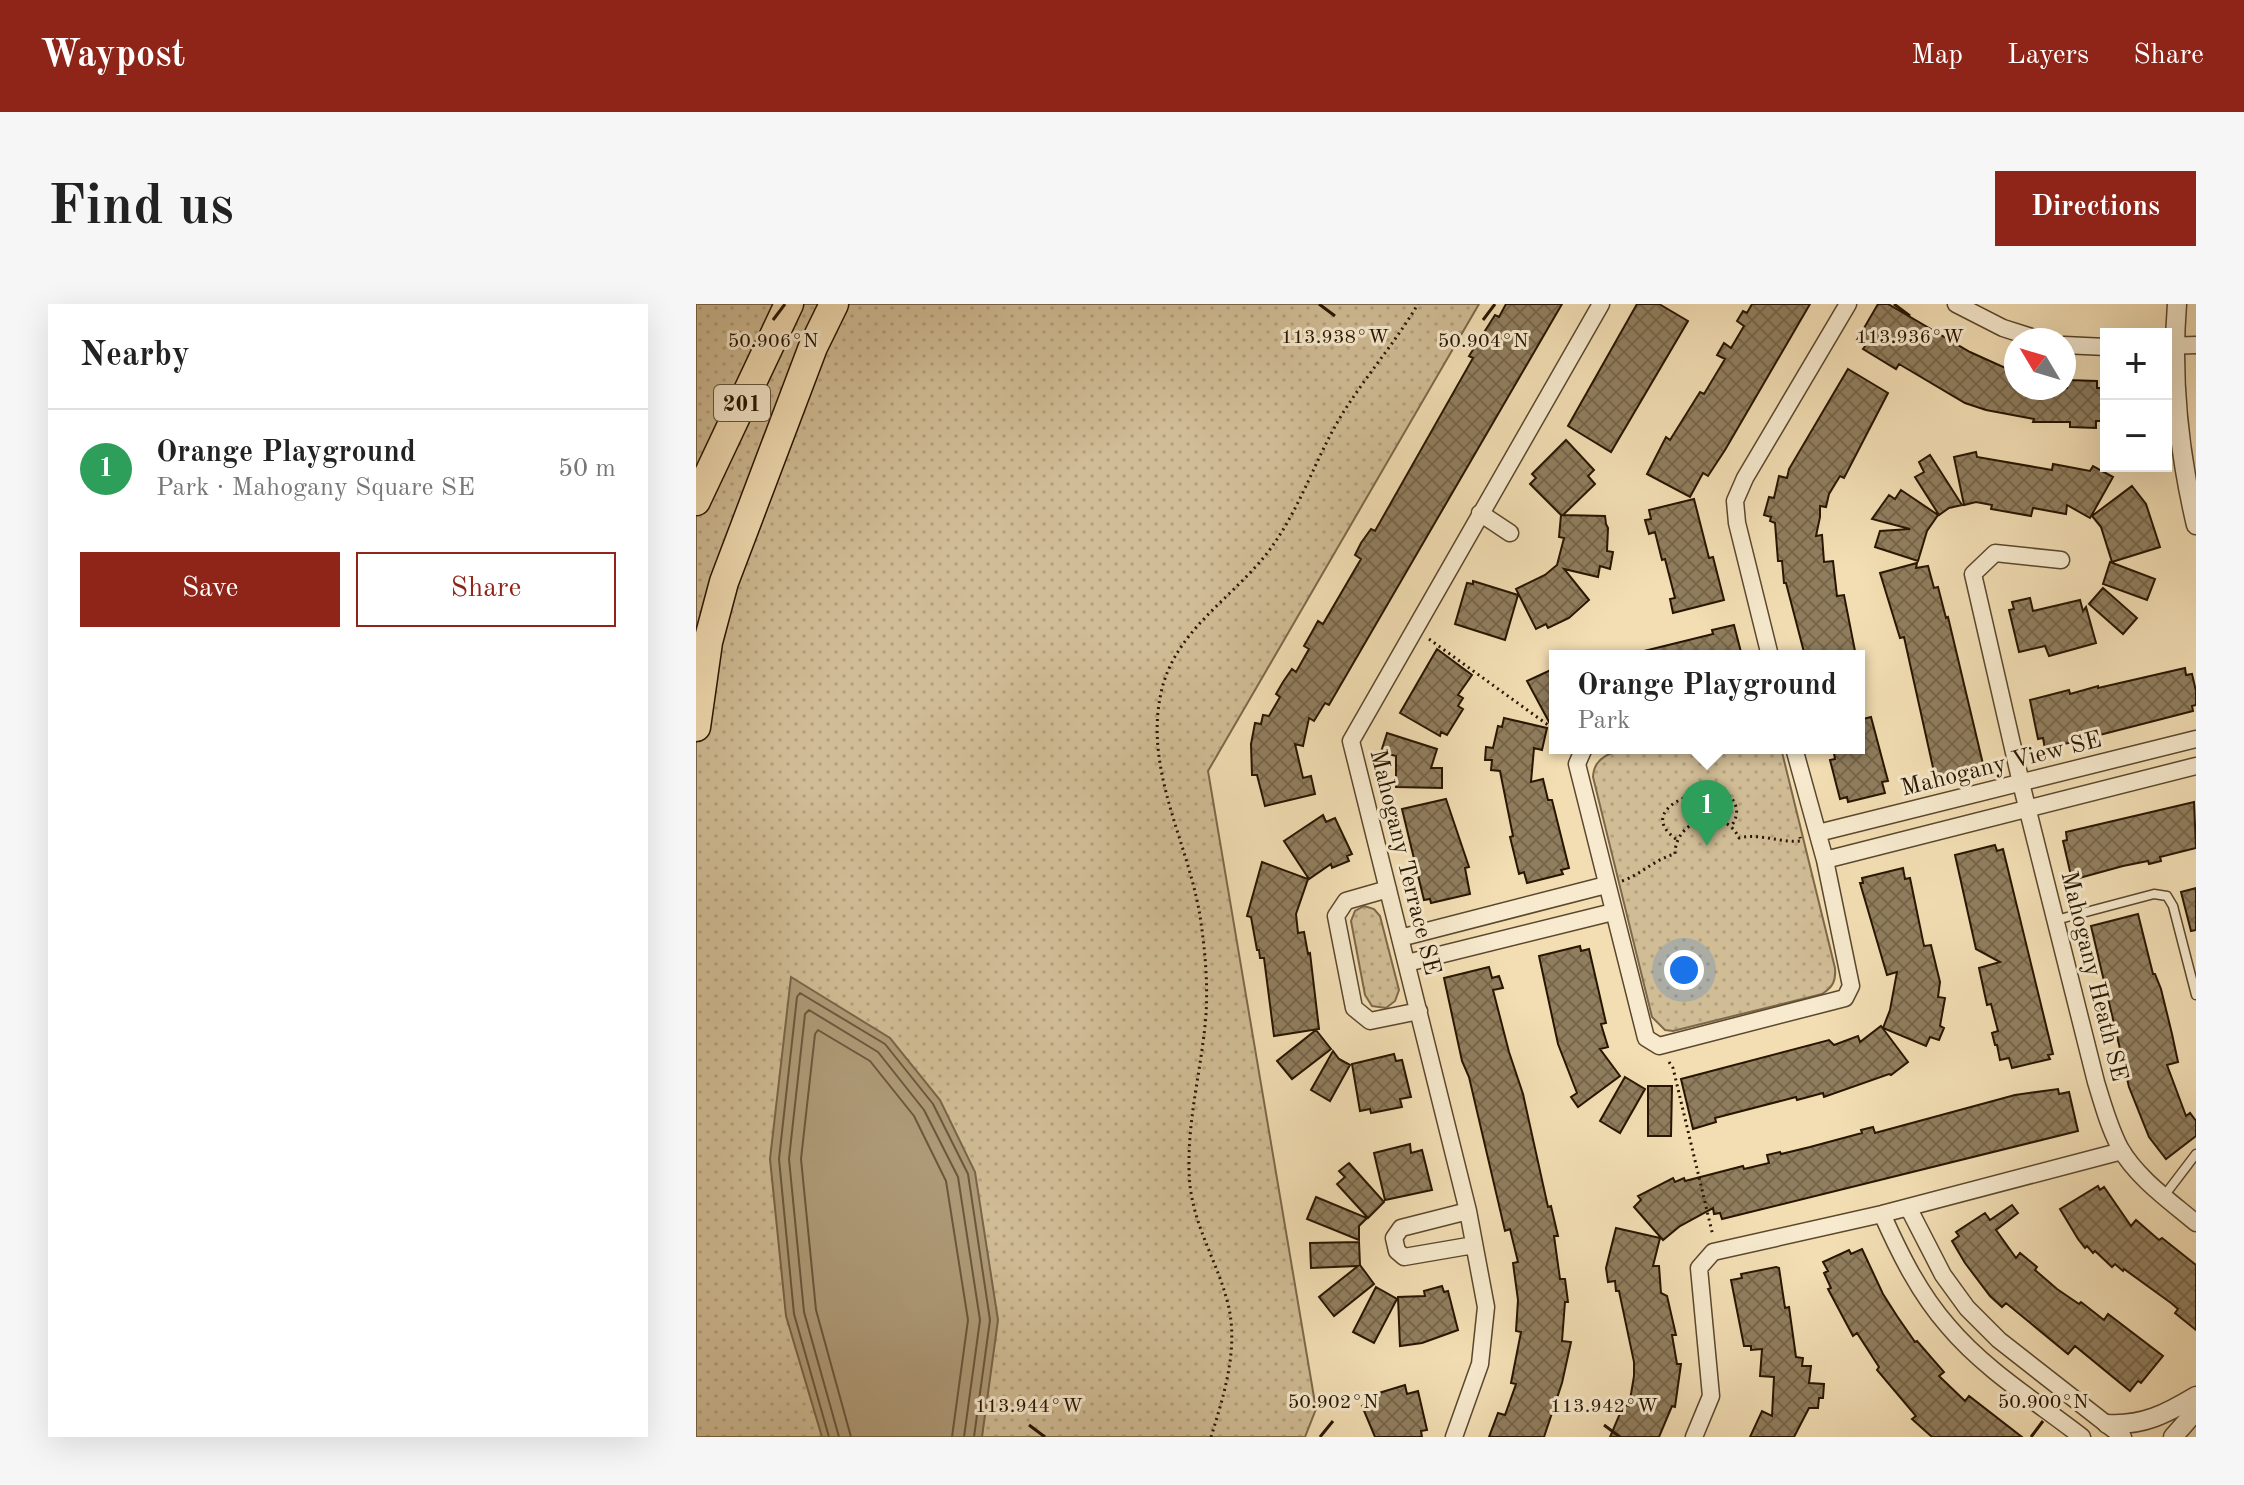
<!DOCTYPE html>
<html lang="en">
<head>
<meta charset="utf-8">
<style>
  body { margin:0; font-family:"Old Standard TT",serif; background:#f6f6f6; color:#222 }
  .controls { position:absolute; right:24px; top:24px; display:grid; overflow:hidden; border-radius:0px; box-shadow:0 8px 32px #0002 }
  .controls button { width:72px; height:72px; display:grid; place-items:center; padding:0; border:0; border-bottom:2px solid #e0e0e0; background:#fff; color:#222; font:40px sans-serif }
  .compass { position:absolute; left:1308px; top:24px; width:72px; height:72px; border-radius:50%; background:#fff; box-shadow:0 8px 32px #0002; rotate:308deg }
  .you { position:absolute; left:988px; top:666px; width:28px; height:28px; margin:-20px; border:6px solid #fff; border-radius:50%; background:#1a73e8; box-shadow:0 0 0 12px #1a73e833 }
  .badge { display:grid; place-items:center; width:52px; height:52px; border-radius:50%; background:#8f2418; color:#fff; font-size:26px; font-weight:700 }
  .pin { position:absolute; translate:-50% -66px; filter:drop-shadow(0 2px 4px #0008) }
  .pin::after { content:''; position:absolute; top:42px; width:28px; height:24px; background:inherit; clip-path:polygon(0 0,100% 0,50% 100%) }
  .popup { position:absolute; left:853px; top:346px; width:316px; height:104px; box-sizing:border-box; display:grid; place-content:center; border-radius:0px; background:#fff; filter:drop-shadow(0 2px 6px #0005); font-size:26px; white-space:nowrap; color:#767676 }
  .popup b { font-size:30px; color:#222 }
  .popup::after { content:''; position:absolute; left:50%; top:100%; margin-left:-16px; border:16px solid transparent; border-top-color:#fff }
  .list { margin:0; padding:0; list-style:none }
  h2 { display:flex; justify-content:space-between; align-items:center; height:104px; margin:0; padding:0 32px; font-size:34px }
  h2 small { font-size:26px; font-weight:400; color:#767676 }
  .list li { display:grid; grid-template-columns:52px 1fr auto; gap:24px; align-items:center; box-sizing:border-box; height:120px; padding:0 32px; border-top:2px solid #e0e0e0 }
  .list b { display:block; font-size:30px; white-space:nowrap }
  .list p { margin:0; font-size:26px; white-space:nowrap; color:#767676 }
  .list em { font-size:26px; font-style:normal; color:#767676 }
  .actions { display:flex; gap:16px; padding:24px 32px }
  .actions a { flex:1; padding:18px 0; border:2px solid #8f2418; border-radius:0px; text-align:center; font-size:28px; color:#8f2418 }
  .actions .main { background:#8f2418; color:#fff }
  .map { position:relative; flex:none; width:1500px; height:1133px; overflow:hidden; border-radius:0px }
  header { display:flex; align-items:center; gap:48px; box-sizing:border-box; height:112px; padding:0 40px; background:#8f2418; color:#fff }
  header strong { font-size:38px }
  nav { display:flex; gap:44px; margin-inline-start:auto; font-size:28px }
  .intro { display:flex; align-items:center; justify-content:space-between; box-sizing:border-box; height:192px; padding:0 48px }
  h1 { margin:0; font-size:56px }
  .button { padding:20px 36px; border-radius:0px; background:#8f2418; color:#fff; font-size:28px; font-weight:700 }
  main { display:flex; gap:48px; padding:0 48px }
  aside { flex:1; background:#fff; border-radius:0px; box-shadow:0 8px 32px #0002 }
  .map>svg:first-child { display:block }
  .grass { fill:url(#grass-dots); stroke:#7c684a; stroke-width:2 }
  .water { fill:#ae9a77; stroke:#786547; stroke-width:2 }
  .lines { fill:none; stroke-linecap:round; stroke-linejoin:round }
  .shore { stroke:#6a583c; stroke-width:2 }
  .building { fill:url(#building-cross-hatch); stroke:#271500; stroke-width:2 }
  .service-casing { stroke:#5a472d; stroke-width:11 }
  .minor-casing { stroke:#5a472d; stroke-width:19 }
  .tertiary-casing { stroke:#5a472d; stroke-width:21 }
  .motorway-casing { stroke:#271500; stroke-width:31 }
  .path { stroke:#271500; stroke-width:3; stroke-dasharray:2 4; stroke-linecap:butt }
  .service { stroke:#f7eace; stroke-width:8 }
  .minor { stroke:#f7eace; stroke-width:16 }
  .tertiary { stroke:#f7eace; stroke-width:18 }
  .motorway { stroke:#f3deb4; stroke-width:28 }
  .ticks { fill:none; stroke:#271500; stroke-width:3 }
  .labels { text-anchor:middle; stroke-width:6; stroke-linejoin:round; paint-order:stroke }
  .shield { fill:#f7eace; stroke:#65553e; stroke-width:2 }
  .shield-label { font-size:22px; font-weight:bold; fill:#271500 }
  .street-label { font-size:24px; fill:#271500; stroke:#f7eace }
  .ticks-label { font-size:20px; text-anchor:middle; fill:#271500; stroke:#f7eace; stroke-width:6; stroke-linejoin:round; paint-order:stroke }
</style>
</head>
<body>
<header>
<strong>Waypost</strong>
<nav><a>Map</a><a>Layers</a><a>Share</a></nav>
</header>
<div class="intro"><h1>Find us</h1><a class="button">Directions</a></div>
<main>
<aside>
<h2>Nearby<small></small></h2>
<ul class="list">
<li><span class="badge" style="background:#2e9e5b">1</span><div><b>Orange Playground</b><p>Park · Mahogany Square SE</p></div><em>50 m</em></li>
</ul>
<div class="actions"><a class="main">Save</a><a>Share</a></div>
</aside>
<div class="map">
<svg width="1500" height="1133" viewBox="0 0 1500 1133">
  <defs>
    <pattern id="grass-dots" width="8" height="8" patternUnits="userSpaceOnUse" patternTransform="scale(2)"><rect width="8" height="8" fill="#d0bc95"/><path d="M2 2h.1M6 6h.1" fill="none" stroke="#b3a17f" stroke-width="1.8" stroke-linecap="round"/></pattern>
    <pattern id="building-cross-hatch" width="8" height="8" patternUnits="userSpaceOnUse" patternTransform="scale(2)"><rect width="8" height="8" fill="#917e5e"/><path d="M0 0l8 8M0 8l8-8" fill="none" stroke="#76664b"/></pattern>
  </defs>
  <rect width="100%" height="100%" fill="#f3deb4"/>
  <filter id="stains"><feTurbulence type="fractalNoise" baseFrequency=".0025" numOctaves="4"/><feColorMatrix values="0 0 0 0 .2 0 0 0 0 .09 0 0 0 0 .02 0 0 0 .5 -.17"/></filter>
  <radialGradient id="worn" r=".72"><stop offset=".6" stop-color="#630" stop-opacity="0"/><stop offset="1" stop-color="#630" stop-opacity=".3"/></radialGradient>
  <path class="grass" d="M 0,0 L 783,0 L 512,467 L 620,1105 L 609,1133 L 0,1133 Z
    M 937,444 L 1085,444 L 1139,664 C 1140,677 1137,683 1126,690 L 977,727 L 969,726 L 956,713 L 897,473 C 898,450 919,448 937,444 Z
    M 668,602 L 678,605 L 684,612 L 703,686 L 699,697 L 690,704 L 676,702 L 669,691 L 655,617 L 659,607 Z"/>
  <path class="water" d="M 95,673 L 194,734 L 244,796 L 279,868 L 302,1016 L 286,1133 L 126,1133 L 90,1012 L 74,855 Z"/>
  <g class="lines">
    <path class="shore" d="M 133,1133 L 98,1010 L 83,855 L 101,693 L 104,689 L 189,740 L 237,800 L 272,870 L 294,1016 L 278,1133
      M 143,1133 L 108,1008 L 93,855 L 109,710 L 113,706 L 182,748 L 228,806 L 262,873 L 284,1016 L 268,1133
      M 155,1133 L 120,1006 L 105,855 L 119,730 L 122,726 L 174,757 L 218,812 L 250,877 L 272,1016 L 256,1133"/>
  </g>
  <path class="building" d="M 810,0 L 866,0 L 633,401 L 629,399 L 618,417 L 613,414 L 607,442 L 599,440 L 607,474 L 615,472 L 619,490 L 569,502 L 561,471 L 556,471 L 555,440 L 559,419 L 565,420 L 567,411 L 573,412 L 584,393 L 580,390 L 587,378 L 596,365 L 600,368 L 613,345 L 608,342 L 616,328 L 622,317 L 627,320 L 665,255 L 659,251 L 665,239 L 675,225 L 679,227 L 777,54 L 773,52 L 799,11 L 803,13 Z
    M 941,0 L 963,0 L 992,17 L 915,148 L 872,122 Z
    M 1056,0 L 1114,0 L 1029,146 L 1012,172 L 1007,169 L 994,193 L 951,170 L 970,133 L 974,136 L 1004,88 L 1008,90 L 1029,55 L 1021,51 L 1028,39 L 1035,44 L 1048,22 L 1041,17 L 1047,7 L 1051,9 Z
    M 1182,0 L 1192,0 L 1274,48 L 1314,66 L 1312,72 L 1320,73 L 1320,84 L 1371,84 L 1372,76 L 1401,77 L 1401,84 L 1407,84 L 1406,117 L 1400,117 L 1400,124 L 1374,123 L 1374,118 L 1337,118 L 1338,115 L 1290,106 L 1269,99 L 1203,60 L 1200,65 L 1167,45 L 1170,41 L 1161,36 Z
    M 1152,65 L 1192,89 L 1148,174 L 1144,172 L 1133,190 L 1130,203 L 1124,202 L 1124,213 L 1120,232 L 1126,231 L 1128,258 L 1137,257 L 1141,292 L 1148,291 L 1160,352 L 1109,352 L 1090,279 L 1088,279 L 1086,257 L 1082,257 L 1079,219 L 1074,217 L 1075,213 L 1068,211 L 1073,193 L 1078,194 L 1083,172 L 1091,174 L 1093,165 Z
    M 870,136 L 898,166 L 892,172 L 899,180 L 867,211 L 909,212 L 910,220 L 912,224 L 911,247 L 917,248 L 914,265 L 904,262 L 902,273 L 868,265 L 893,296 L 873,314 L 852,324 L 850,320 L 840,325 L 820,285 L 849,271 L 861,261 L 868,234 L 863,233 L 865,211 L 834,180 L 840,174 L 836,170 Z
    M 1280,148 L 1281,153 L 1356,166 L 1357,160 L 1394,167 L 1397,162 L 1417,173 L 1394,214 L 1371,201 L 1370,210 L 1337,204 L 1335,212 L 1295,205 L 1296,201 L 1280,198 L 1268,201 L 1258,153 Z
    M 1234,151 L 1266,201 L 1253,204 L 1243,211 L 1219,173 L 1228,168 L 1223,158 Z
    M 1436,182 L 1450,200 L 1464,243 L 1416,258 L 1405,223 L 1396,212 Z
    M 1205,186 L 1242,211 L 1231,227 L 1222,257 L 1179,243 L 1184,227 L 1214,225 L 1176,215 L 1193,191 L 1199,195 Z
    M 998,195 L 1013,254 L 1017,253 L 1028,296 L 977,309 L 974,295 L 979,294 L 969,255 L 966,256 L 959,228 L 953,230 L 949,216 L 955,215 L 953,206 Z
    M 1414,258 L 1459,275 L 1451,296 L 1407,280 Z
    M 1221,259 L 1220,264 L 1232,262 L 1238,284 L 1242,283 L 1250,314 L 1252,313 L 1287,460 L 1279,462 L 1281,467 L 1240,477 L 1208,333 L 1204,334 L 1184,269 Z
    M 777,277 L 822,291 L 809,336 L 759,320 L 771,279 L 777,280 Z
    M 1407,284 L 1441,314 L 1427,330 L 1393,300 Z
    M 1334,294 L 1337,307 L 1384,296 L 1387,307 L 1390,303 L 1400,339 L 1353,352 L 1349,342 L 1323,348 L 1313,306 L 1318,305 L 1316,298 Z
    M 1038,321 L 1046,352 L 949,352 L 948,347 L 1017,330 L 1016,326 Z
    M 741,345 L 776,371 L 762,391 L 767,394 L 762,402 L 767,405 L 751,431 L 745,428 L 744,432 L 704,409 Z
    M 859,364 L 859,429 L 831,377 Z
    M 1489,364 L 1490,371 L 1496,370 L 1500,387 L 1500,401 L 1496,402 L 1497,407 L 1349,445 L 1347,434 L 1342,435 L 1334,396 L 1373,386 L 1374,390 L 1402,382 L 1402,384 Z
    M 1175,413 L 1192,477 L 1186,478 L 1189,489 L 1152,498 L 1151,493 L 1144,495 L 1134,456 L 1139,455 L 1137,444 L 1163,444 L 1163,416 Z
    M 808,414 L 851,424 L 846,446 L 838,444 L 835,478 L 847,475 L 852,496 L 856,496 L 873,564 L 865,566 L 867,570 L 831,579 L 828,568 L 823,570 L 814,533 L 817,532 L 804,467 L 795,466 L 796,456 L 789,456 L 790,443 L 797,444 L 802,422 L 806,423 Z
    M 691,429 L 741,445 L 735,464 L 746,464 L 746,484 L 700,483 L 700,452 L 685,448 Z
    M 750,495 L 773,563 L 769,564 L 774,590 L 735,599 L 734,595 L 728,596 L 706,505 Z
    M 1498,498 L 1500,544 L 1464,553 L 1465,557 L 1453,560 L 1452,557 L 1427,562 L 1376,576 L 1367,537 L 1371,536 L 1370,528 Z
    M 627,511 L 630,518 L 639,514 L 656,550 L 651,552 L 653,557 L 636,564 L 635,560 L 613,575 L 588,537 Z
    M 1299,541 L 1301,547 L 1307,545 L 1357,750 L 1352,751 L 1354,755 L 1316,764 L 1313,754 L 1304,756 L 1301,741 L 1299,741 L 1296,729 L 1302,727 L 1295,700 L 1291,701 L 1283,664 L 1304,658 L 1280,645 L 1259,551 Z
    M 566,558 L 612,575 L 600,610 L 602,629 L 608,628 L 612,650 L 614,649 L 623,725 L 578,732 L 568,654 L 564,654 L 563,646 L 561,646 L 555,613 L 551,612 Z
    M 1207,564 L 1209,575 L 1214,574 L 1228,642 L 1235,641 L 1244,678 L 1242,693 L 1249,694 L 1244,722 L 1248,724 L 1243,736 L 1234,733 L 1230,742 L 1187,724 L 1194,706 L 1201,668 L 1191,671 L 1164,579 L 1167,579 L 1166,574 Z
    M 1500,584 L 1500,626 L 1495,627 L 1485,588 Z
    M 1442,610 L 1457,670 L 1459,670 L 1465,685 L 1476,730 L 1482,758 L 1471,761 L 1490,812 L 1494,809 L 1500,817 L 1500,832 L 1470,855 L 1453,833 L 1433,783 L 1395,622 Z
    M 884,642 L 885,647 L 893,645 L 910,719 L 905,720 L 912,743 L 904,745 L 924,772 L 882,803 L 875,793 L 881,789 L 862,740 L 843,652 Z
    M 793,663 L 796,674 L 803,672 L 807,684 L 797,686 L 813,748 L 827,790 L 852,903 L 855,902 L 862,932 L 858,932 L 864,975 L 869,975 L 872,998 L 869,998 L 866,1037 L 875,1038 L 866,1079 L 848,1133 L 793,1133 L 802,1109 L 809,1111 L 820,1080 L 815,1079 L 825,1028 L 820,1027 L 822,996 L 817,959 L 822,958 L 814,925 L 809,927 L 773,773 L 766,757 L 748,674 Z
    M 1185,722 L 1212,758 L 1195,771 L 1193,770 L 1128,793 L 1127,789 L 1101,796 L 1100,793 L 1019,814 L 1020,818 L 997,825 L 985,775 L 1133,736 L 1138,741 L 1162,732 L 1164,738 Z
    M 620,726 L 635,745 L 596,775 L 581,757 Z
    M 637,747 L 643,755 L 654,761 L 634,797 L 615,786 Z
    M 698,750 L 700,757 L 706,756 L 715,793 L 704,795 L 706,803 L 675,809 L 674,805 L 664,807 L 656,760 Z
    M 929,773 L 949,785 L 924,829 L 904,817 Z
    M 952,782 L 976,782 L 975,832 L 952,832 Z
    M 1362,785 L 1363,790 L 1373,788 L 1382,827 L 1026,915 L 1024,909 L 1018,910 L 1017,904 L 984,922 L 967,936 L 938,903 L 945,896 L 942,892 L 977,874 L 979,878 L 988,874 L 989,877 L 1047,862 L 1048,865 L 1073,859 L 1071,851 L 1084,848 L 1085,850 L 1114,843 L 1166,829 L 1165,826 L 1177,823 L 1179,829 L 1319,791 Z
    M 714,840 L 715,849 L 726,846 L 736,886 L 689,896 L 678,849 Z
    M 653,859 L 688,898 L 672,914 L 641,880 L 649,873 L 643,867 Z
    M 1402,882 L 1404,886 L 1408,883 L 1435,922 L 1440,916 L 1463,936 L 1466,934 L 1500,961 L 1500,1026 L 1479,1009 L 1482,1005 L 1475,999 L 1428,965 L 1427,967 L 1419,960 L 1416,963 L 1399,947 L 1397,949 L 1391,942 L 1389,944 L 1382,935 L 1364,905 Z
    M 620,893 L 671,914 L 663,922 L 663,936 L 611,915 Z
    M 1316,901 L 1322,909 L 1300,926 L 1320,954 L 1324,949 L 1341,963 L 1339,966 L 1361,985 L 1383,1000 L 1385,998 L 1408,1016 L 1412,1010 L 1467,1052 L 1445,1079 L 1442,1077 L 1434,1087 L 1379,1042 L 1372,1050 L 1310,999 L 1306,1003 L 1294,992 L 1269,959 L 1256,937 L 1263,932 L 1260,928 L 1289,909 L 1294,916 Z
    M 920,924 L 964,934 L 957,962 L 963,962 L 965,989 L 971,992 L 980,1031 L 976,1031 L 981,1060 L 985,1060 L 979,1103 L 976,1102 L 963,1133 L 914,1133 L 928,1100 L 933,1102 L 938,1072 L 938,1058 L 923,987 L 920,987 L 919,977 L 912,978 L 910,964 Z
    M 663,938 L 664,961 L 678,980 L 638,1012 L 623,993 L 662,962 L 615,964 L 614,939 Z
    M 1166,945 L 1187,990 L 1201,1012 L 1219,1038 L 1221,1037 L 1248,1068 L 1243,1072 L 1269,1097 L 1273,1092 L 1326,1133 L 1236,1133 L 1216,1115 L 1220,1112 L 1181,1066 L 1183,1063 L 1161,1029 L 1157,1032 L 1132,985 L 1135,984 L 1128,969 L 1132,967 L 1127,958 L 1153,946 L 1155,950 Z
    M 1080,963 L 1083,964 L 1089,1004 L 1093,1003 L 1100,1053 L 1107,1054 L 1106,1062 L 1115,1062 L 1113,1079 L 1128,1080 L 1127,1094 L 1123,1094 L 1122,1104 L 1113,1104 L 1098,1133 L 1054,1133 L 1066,1107 L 1076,1112 L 1078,1073 L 1064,1072 L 1066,1045 L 1055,1046 L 1055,1042 L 1048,1042 L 1035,976 L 1046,974 L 1045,970 Z
    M 746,982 L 748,988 L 752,987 L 762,1026 L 726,1039 L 704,1042 L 702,993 L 729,992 L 728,987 Z
    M 680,983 L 701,995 L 678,1039 L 657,1028 Z
    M 709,1081 L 711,1090 L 722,1087 L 731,1126 L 725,1127 L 726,1133 L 679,1133 L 666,1102 L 675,1098 L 673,1092 Z"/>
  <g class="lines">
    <defs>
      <path id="service" d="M 1360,616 L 1458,590 L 1471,592 L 1477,602 L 1500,691
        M 1468,892 L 1500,850"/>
      <path id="minor" d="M 1260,0 L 1307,24 L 1345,36
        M 1368,41 L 1410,43
        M 1470,42 L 1500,41
        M 784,209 L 814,229
        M 1365,256 L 1299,249 L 1277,270 L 1325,479 L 1400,778 C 1407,801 1413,823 1424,844 C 1441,874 1474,897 1500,919
        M 1074,352 L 1041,219 L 1039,197 L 1049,174 L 1152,0
        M 888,444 L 881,460 L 950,734 L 963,742 L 1149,694 L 1155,682 L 1129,556 L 1098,444
        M 1122,529 L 1500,435
        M 1129,556 L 1500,462
        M 692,585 L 650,597 L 640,612 L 658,704 L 674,717 L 723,707
        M 704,634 L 910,581
        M 711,659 L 917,608
        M 1212,903 L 1247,971 L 1271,1004 L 1303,1036 L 1427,1133
        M 772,907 L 705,924 L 698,934 L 701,947 L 708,953 L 778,941
        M 1186,910 C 1204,950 1223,989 1252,1022 C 1289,1066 1341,1098 1386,1133
        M 758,1133 L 784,1060 L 790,1003 L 772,907 L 655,437 L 905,0
        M 998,1133 L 1015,1092 L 1003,964 L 1017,948 L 1186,910 L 1426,847"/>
      <path id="tertiary" d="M 1481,0 C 1475,74 1483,149 1500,221
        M 1411,1120 C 1447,1122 1470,1110 1500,1092
        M 1477,1133 L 1500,1107"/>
      <path id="motorway" d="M 0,197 L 93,0
        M 0,423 L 12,338 L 28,278 L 117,43 L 138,0"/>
    </defs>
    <use href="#service" class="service-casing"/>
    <use href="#minor" class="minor-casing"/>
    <use href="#tertiary" class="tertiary-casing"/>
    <use href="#motorway" class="motorway-casing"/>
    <path class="path" d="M 733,335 L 859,426
      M 980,535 C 939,506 1003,481 1031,490 C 1041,498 1044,509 1036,521
      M 926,577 C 946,570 959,555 979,550 C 979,515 1028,501 1043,534 C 1065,529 1083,539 1105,537 L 1104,533
      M 973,758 L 977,764 L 1017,932
      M 515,1133 C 528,1091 543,1044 532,1000 C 520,952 493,917 493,864 C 492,812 506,762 510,711 C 512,678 509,645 504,612 C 492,538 448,466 465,389 C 478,327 536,295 572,248 C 605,204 618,157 645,112 C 669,73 699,39 722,0"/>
    <use href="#service" class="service"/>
    <use href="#minor" class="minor"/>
    <use href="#tertiary" class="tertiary"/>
    <use href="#motorway" class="motorway"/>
  </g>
  <path class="ticks" d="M 623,0 L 639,12M 1198,0 L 1214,12M 77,16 L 89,0M 787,16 L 799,0M 333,1121 L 349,1133M 908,1121 L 924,1133M 624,1133 L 637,1117M 1335,1133 L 1347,1117"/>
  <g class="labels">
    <rect class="shield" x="18" y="81" width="56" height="36" rx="6"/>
    <g class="shield-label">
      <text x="46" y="107">201</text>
    </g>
    <g class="street-label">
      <text transform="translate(1305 459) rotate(-14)" y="8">Mahogany View SE</text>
      <text transform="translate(710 558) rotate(76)" y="8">Mahogany Terrace SE</text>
      <text transform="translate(1399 672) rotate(76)" y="8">Mahogany Heath SE</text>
    </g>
  </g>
  <g class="ticks-label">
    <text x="639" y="39">113.938°W</text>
    <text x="1214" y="39">113.936°W</text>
    <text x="77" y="43">50.906°N</text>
    <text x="787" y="43">50.904°N</text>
    <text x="637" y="1104">50.902°N</text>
    <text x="1347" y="1104">50.900°N</text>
    <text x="333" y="1108">113.944°W</text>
    <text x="908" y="1108">113.942°W</text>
  </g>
  <rect width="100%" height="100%" filter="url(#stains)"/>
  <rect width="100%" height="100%" fill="url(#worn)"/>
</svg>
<div class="controls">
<button>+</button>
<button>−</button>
</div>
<svg class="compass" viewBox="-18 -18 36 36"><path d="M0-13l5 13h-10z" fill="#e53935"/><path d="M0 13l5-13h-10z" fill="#767676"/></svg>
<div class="you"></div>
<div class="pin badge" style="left:1011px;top:542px;background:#2e9e5b">1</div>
<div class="popup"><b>Orange Playground</b>Park</div>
</div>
</main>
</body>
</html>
